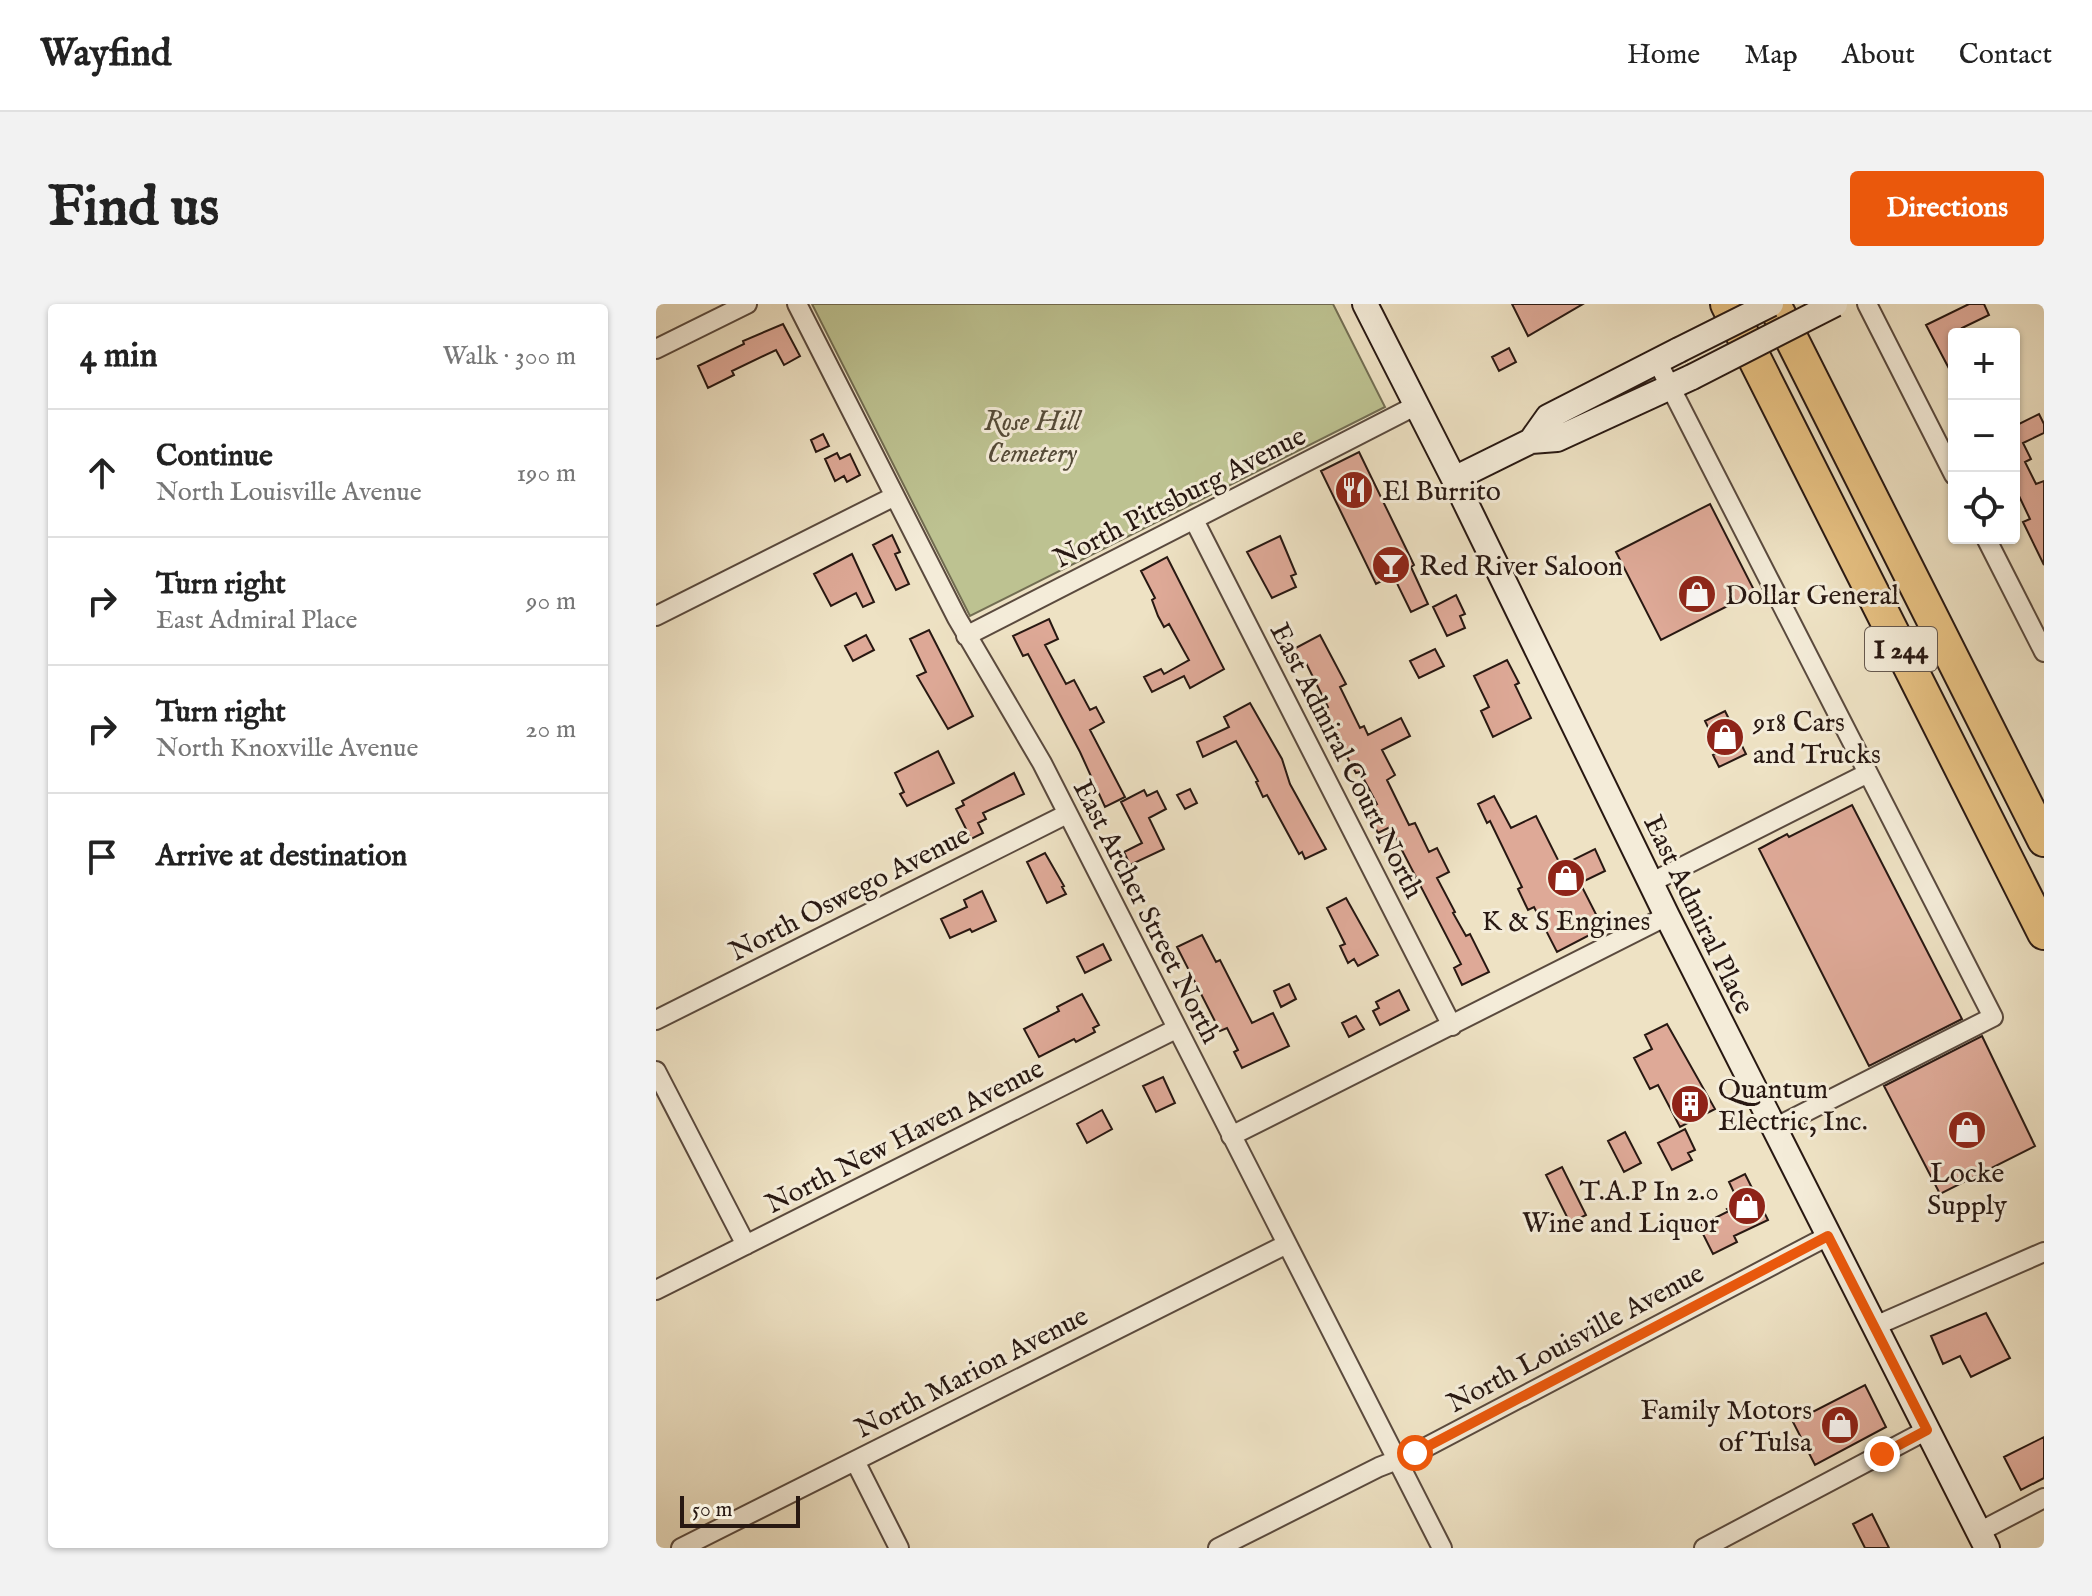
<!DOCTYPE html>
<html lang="en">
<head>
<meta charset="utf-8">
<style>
  body { margin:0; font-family:"IM FELL English",serif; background:#f2f2f2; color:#222 }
  .controls { position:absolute; right:24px; top:24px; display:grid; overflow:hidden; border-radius:8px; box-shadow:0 2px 6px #0004 }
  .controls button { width:72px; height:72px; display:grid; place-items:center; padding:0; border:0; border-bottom:2px solid #e0e0e0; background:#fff; color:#222; font:40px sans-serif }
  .scale { position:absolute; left:24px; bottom:20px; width:120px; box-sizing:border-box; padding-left:8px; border:4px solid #281812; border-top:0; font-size:22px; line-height:28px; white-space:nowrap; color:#281812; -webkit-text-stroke:6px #f4ecd9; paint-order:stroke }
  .stop { position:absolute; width:24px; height:24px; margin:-18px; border:6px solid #ea580c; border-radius:50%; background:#fff }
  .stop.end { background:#ea580c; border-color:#fff; box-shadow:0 2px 8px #0008 }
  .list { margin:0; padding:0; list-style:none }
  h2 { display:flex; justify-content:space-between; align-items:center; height:104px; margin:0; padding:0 32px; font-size:34px }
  h2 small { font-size:26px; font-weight:400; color:#767676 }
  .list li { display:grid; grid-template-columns:52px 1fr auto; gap:24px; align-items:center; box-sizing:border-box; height:128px; padding:0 32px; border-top:2px solid #e0e0e0 }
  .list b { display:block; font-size:30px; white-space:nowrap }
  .list p { margin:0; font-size:26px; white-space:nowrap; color:#767676 }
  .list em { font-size:26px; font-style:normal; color:#767676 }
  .icon { flex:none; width:44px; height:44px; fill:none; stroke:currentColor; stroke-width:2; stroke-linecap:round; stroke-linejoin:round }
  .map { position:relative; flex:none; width:1388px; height:1244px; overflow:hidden; border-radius:8px }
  header { display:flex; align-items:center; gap:48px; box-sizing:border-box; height:112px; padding:0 40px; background:#fff; border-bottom:2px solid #e0e0e0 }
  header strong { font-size:38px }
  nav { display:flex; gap:44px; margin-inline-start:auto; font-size:28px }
  .intro { display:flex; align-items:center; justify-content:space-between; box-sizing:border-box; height:192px; padding:0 48px }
  h1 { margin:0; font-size:56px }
  .button { padding:20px 36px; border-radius:8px; background:#ea580c; color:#fff; font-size:28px; font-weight:700 }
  main { display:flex; gap:48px; padding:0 48px }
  aside { flex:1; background:#fff; border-radius:8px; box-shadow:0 2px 6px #0004 }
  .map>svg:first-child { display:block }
  .green { fill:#bdc291; stroke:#726d52; stroke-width:2 }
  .building { fill:#dea997; stroke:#281812; stroke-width:2 }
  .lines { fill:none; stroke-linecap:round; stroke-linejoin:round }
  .street-casing { stroke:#5a4a3e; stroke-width:22 }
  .secondary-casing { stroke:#281812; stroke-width:28 }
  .highway-casing { stroke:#281812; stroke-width:36 }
  .street { stroke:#f4ecd9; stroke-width:18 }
  .secondary { stroke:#f4ecd9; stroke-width:24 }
  .highway { stroke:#e7c182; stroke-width:32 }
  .secondary-bridge-casing { stroke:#281812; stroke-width:28; stroke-linecap:butt }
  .secondary-bridge { stroke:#f4ecd9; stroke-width:24 }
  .route { stroke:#ea580c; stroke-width:10 }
  .labels { text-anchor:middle; stroke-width:6; stroke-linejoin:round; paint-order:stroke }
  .shield { fill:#f4ecd9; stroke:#65584e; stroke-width:2 }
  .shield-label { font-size:26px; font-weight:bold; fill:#281812 }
  .park-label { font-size:28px; font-style:italic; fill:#554b38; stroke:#f4ecd9 }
  .poi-label { font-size:28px; fill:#281812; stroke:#f4ecd9; text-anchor:start }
  .street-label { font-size:28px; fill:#281812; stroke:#f4ecd9 }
</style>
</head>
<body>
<header>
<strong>Wayfind</strong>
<nav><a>Home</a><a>Map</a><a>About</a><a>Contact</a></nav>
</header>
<div class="intro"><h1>Find us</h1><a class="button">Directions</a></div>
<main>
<aside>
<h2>4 min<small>Walk · 300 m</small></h2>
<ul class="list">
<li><svg class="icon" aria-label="ahead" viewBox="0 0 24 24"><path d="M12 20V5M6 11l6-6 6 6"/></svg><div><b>Continue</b><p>North Louisville Avenue</p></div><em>190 m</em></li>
<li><svg class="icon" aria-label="right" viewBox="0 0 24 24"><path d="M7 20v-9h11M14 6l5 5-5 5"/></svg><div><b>Turn right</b><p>East Admiral Place</p></div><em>90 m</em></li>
<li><svg class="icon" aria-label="right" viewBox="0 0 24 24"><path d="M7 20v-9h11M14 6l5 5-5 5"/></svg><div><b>Turn right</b><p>North Knoxville Avenue</p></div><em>20 m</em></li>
<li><svg class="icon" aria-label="arrive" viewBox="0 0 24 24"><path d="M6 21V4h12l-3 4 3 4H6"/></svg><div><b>Arrive at destination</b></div></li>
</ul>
</aside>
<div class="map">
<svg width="1388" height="1244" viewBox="0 0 1388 1244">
  <rect width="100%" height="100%" fill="#eee2c4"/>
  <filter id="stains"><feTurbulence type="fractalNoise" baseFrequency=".0025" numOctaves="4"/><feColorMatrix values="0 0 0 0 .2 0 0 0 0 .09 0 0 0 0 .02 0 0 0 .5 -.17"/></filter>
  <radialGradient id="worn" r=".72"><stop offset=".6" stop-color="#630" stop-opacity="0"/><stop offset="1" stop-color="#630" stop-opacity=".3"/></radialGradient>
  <path class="green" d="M 156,0 L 677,0 L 729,103 L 314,312 Z"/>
  <path class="building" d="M 856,0 L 927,0 L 872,32 Z
    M 1313,0 L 1328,0 L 1333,11 L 1306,24 L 1309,30 L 1298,30 L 1298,74 L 1270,21 Z
    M 127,20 L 144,52 L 128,61 L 120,46 L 76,67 L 78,71 L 52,84 L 42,62 L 88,40 L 87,37 Z
    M 853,44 L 860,58 L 843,67 L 836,53 Z
    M 1383,110 L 1388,120 L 1388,129 L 1367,139 L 1375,155 L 1369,158 L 1380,180 L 1388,177 L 1388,261 L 1367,218 L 1374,215 L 1363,192 L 1358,195 L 1358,119 L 1359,122 Z
    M 167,130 L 173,142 L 160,148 L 155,136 Z
    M 703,148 L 758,261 L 755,263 L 772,300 L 755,308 L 737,271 L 720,280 L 665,167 Z
    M 181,149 L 184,155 L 194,150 L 204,171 L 191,178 L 188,172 L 179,177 L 169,155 Z
    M 1054,200 L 1099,288 L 1005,336 L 960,248 Z
    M 236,231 L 244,248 L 239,250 L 253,280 L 240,286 L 217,241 Z
    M 624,232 L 640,270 L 635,272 L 640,283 L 616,294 L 591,248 Z
    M 196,250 L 218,298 L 207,303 L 200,289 L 175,302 L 158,270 Z
    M 511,253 L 568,365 L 534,384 L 528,372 L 496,388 L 488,373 L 505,365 L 508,370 L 533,356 L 513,320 L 508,323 L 502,312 L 496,296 L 499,294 L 485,267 Z
    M 800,291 L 809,310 L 804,312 L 809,324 L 791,332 L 777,303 Z
    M 393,315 L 402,335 L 389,341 L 410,380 L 418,376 L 434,406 L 440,403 L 448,418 L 434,426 L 469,493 L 449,503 L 424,448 L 372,350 L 367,352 L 357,332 Z
    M 273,326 L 317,412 L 292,425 L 261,372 L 270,368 L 254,335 Z
    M 210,331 L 218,346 L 197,357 L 189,342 Z
    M 664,331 L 690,380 L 684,383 L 704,424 L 708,422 L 712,431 L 745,414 L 754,432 L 726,446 L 739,471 L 731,476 L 753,521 L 759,519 L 773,548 L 781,544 L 793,568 L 781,574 L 799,608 L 797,609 L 810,632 L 814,630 L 833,668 L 806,681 L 798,664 L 805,660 L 734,523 L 722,529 L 710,506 L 721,500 L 704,468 L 700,469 L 691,453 L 674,418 L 676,417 L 670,404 L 672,403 L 650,359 L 644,362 L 636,346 Z
    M 779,345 L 788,362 L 763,374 L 754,357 Z
    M 851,356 L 863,379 L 859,381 L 875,414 L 837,433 L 825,407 L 833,403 L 818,372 Z
    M 594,399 L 626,455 L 634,480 L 670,545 L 649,555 L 646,548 L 643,550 L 611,491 L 607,493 L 600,478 L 602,477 L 580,437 L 547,453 L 541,438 L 573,423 L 568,413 Z
    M 1069,407 L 1090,450 L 1063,463 L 1057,451 L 1064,448 L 1049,417 Z
    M 282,447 L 298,479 L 251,502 L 244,490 L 248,488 L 239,469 Z
    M 358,469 L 368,490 L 327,509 L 330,515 L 322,519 L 327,529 L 315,535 L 300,505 L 308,501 L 306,497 Z
    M 534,485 L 541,499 L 529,505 L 521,491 Z
    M 488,486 L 491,492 L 501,487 L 510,505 L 493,514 L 508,545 L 474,561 L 468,548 L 486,539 L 465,498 Z
    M 838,492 L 855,524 L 880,512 L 905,562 L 939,545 L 949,567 L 924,579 L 947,624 L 901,648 L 878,603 L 872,606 L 862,585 L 866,583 L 834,517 L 831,519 L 822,500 Z
    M 1196,501 L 1306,715 L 1213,762 L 1103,545 L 1131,530 L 1133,533 Z
    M 389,549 L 408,582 L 406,583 L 410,590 L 391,599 L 371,558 Z
    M 326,587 L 340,617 L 316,628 L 314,625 L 294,634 L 285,615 L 311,603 L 308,596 Z
    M 690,594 L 722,651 L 702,662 L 698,655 L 692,659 L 684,642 L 689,640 L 671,604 Z
    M 546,631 L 560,658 L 564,656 L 596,719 L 617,709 L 633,742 L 586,764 L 578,748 L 582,746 L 571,724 L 564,727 L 521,643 Z
    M 447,640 L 455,656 L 429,669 L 421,653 Z
    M 633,680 L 640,695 L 625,703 L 618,687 Z
    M 743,686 L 753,706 L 724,721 L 717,707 L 723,704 L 720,698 Z
    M 426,690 L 443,721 L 437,724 L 439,728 L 420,738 L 418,735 L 383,753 L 368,725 L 403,707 L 401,703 Z
    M 700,712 L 708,725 L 693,733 L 686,719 Z
    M 1011,720 L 1059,805 L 1024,823 L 1002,781 L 994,785 L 978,754 L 996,745 L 989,731 Z
    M 1326,732 L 1379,842 L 1284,890 L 1228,782 Z
    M 507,773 L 519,799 L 500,808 L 487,782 Z
    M 446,806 L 456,825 L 431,839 L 421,820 Z
    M 1029,825 L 1039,846 L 1032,849 L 1036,856 L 1016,866 L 1002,839 Z
    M 969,828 L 985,859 L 968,868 L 952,837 Z
    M 906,863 L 930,911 L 914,919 L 890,871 Z
    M 1089,870 L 1112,916 L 1078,932 L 1081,938 L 1057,950 L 1043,922 L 1073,907 L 1071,905 L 1083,899 L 1073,878 Z
    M 1330,1009 L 1354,1054 L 1315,1073 L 1304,1052 L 1287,1060 L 1275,1032 Z
    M 1209,1081 L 1230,1123 L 1159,1161 L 1137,1118 Z
    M 1388,1133 L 1388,1174 L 1365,1186 L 1348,1153 Z
    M 1216,1210 L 1233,1244 L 1209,1244 L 1197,1220 Z"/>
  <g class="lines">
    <defs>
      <path id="street" d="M 141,0 L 301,314 L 386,459 L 786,1244
        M 1211,0 L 1298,171
        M 0,45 L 91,0
        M 1001,57 L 1337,713 L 1118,824
        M 538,216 L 796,722
        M 1330,234 L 1388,348
        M 0,312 L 237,193
        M 310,332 L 761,101
        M 994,579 L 1212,469
        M 0,716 L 411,510
        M 0,767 L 90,941
        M 575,832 L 1011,612
        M 0,986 L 520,725
        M 1219,1022 L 1388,948
        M 199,1157 L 243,1244
        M 1323,1228 L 1388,1194
        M 25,1244 L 631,940
        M 562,1244 L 723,1163 L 759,1149 L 1172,932
        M 1048,1244 L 1271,1126"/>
      <path id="secondary" d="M 709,0 L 798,175 L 1011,612 L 1331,1244
        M 875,137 L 892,113 L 1023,46
        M 798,175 L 875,137 L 901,135 L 1036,73"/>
      <path id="highway" d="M 1071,0 L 1388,629
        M 1118,0 L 1388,536"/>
    </defs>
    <use href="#street" class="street-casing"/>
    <use href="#secondary" class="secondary-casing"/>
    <use href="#highway" class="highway-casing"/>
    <use href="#street" class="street"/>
    <use href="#secondary" class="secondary"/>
    <use href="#highway" class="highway"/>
    <defs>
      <path id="secondary-bridge" d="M 1023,46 L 1115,0
        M 1036,73 L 1179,0"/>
    </defs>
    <use href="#secondary-bridge" class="secondary-bridge-casing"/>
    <use href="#secondary-bridge" class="secondary-bridge"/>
  </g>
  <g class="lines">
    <path class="route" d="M 759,1149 L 1172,932 L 1271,1126 L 1226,1150"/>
  </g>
  <defs>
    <symbol id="restaurant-disc" viewBox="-11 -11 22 22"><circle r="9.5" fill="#8f2418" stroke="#f4ecd9"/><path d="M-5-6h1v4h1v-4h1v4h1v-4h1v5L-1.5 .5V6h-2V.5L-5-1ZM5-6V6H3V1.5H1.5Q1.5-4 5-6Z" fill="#fff"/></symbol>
    <symbol id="bar-disc" viewBox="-11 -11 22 22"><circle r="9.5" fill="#8f2418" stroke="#f4ecd9"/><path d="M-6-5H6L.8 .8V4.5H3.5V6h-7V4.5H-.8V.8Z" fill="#fff"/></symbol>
    <symbol id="shop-disc" viewBox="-11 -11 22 22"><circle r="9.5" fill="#8f2418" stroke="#f4ecd9"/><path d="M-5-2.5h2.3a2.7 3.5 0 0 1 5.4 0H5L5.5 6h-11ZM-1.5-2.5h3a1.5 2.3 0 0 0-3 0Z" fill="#fff"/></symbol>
    <symbol id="building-disc" viewBox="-11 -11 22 22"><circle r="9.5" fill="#8f2418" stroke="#f4ecd9"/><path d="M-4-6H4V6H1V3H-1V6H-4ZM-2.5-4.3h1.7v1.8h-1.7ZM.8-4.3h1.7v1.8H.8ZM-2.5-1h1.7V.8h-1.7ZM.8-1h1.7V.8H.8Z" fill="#fff"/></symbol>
  </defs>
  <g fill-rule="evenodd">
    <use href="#restaurant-disc" x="676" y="164" width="44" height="44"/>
    <use href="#bar-disc" x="713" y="239" width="44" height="44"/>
    <use href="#shop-disc" x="1019" y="268" width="44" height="44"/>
    <use href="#shop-disc" x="1047" y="411" width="44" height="44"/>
    <use href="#shop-disc" x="888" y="552" width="44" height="44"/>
    <use href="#building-disc" x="1012" y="778" width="44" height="44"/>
    <use href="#shop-disc" x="1289" y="804" width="44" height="44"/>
    <use href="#shop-disc" x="1069" y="880" width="44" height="44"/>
    <use href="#shop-disc" x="1162" y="1099" width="44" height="44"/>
  </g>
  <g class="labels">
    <rect class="shield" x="1209" y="323" width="72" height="44" rx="6"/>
    <g class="shield-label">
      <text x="1245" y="354">I 244</text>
    </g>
    <g class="park-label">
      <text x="376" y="126">Rose Hill<tspan x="376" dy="32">Cemetery</tspan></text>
    </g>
    <g class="poi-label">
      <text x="726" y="196">El Burrito</text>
      <text x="763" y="271">Red River Saloon</text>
      <text x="1069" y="300">Dollar General</text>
      <text x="1097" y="427">918 Cars<tspan x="1097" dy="32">and Trucks</tspan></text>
      <text x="910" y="626" text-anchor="middle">K &amp; S Engines</text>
      <text x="1062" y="794">Quantum<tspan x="1062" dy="32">Electric, Inc.</tspan></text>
      <text x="1311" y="878" text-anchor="middle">Locke<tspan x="1311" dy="32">Supply</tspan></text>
      <text x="1063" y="896" text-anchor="end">T.A.P In 2.0<tspan x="1063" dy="32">Wine and Liquor</tspan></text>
      <text x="1156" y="1115" text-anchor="end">Family Motors<tspan x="1156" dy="32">of Tulsa</tspan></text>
    </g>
    <g class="street-label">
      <text transform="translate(523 192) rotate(-27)" y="10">North Pittsburg Avenue</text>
      <text transform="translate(692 456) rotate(63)" y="10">East Admiral Court North</text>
      <text transform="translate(193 588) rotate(-27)" y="10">North Oswego Avenue</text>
      <text transform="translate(492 607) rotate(63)" y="10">East Archer Street North</text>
      <text transform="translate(1044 610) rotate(64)" y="10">East Admiral Place</text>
      <text transform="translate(248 831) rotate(-27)" y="10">North New Haven Avenue</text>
      <text transform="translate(919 1033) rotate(-28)" y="10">North Louisville Avenue</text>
      <text transform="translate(315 1067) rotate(-27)" y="10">North Marion Avenue</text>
    </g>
  </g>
  <rect width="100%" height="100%" filter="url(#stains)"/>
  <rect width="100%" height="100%" fill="url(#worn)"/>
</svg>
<div class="controls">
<button>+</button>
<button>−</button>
<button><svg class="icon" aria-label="locate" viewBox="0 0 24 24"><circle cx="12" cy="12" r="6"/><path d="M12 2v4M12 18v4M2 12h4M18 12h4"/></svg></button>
</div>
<div class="scale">50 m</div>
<div class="stop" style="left:759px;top:1149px"></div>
<div class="stop end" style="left:1226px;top:1150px"></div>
</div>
</main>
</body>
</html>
